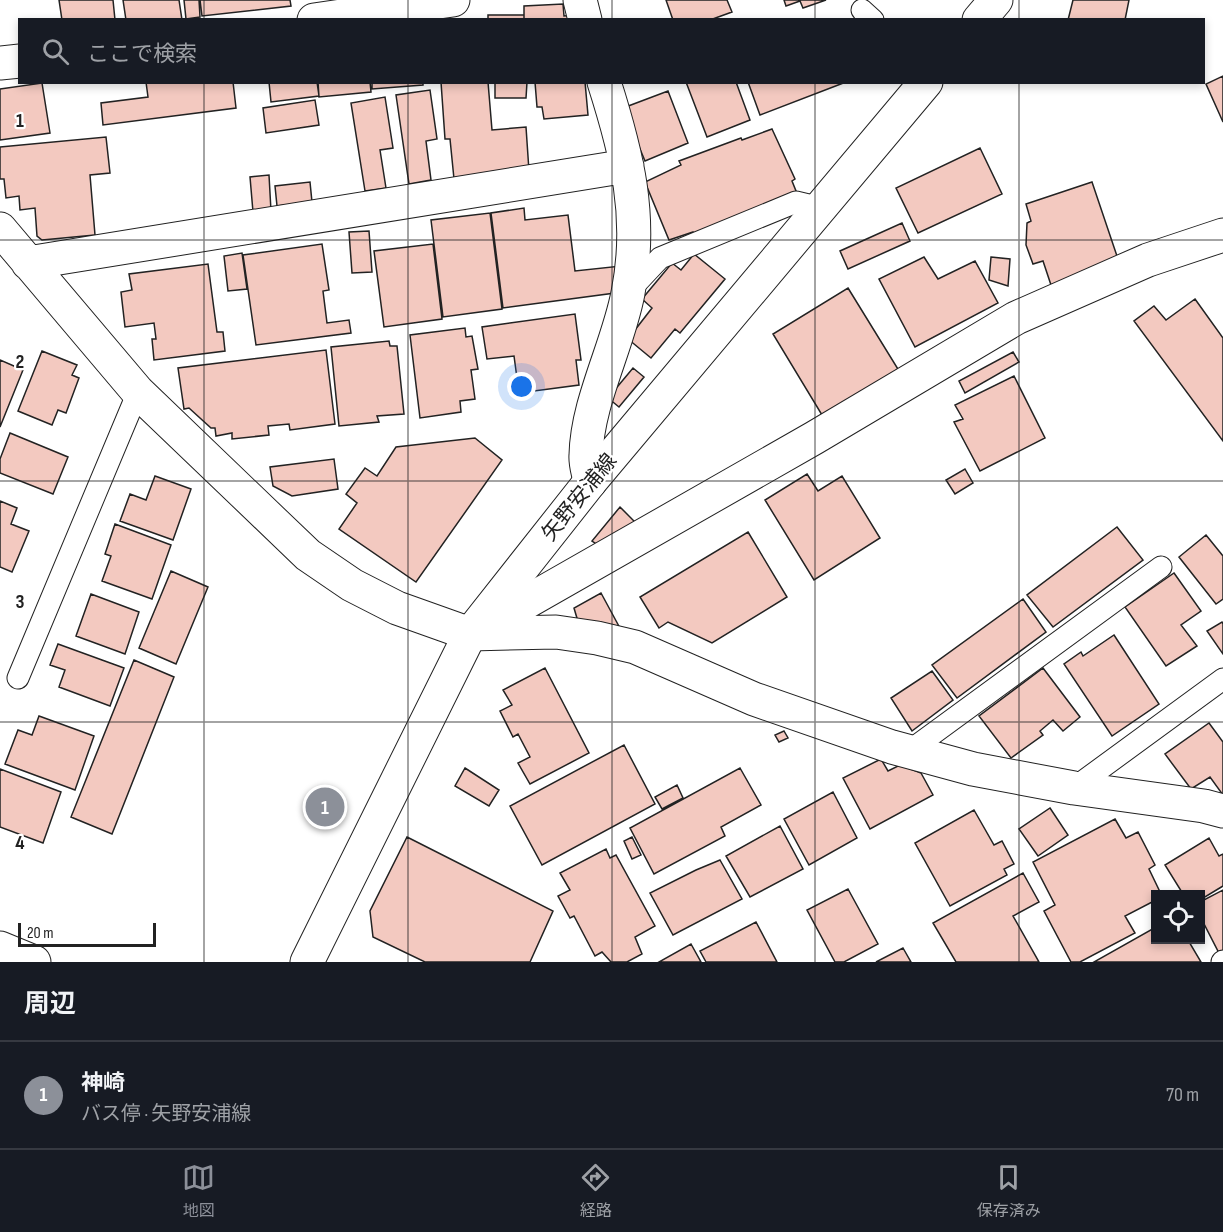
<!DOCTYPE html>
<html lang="ja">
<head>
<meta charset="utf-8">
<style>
  body { margin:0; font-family:"Sofia Sans Condensed","Noto Sans JP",sans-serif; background:#242831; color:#f1f3f6 }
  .controls { position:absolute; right:18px; bottom:18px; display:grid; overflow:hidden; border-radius:0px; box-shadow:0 3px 9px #0003 }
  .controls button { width:54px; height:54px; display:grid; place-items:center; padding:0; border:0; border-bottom:2px solid #363941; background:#171b24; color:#f1f3f6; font:30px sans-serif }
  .scale { position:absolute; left:18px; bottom:15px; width:138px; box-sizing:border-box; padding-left:6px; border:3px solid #222; border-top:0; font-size:16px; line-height:21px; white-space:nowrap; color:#222; -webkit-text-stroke:4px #fff; paint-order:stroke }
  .you { position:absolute; left:522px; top:387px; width:21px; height:21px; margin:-15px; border:4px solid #fff; border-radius:50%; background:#1a73e8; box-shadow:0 0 0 9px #1a73e833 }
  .badge { display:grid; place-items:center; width:39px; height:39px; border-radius:50%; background:#8c9099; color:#fff; font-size:20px; font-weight:700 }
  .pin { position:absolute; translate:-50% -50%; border:3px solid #fff; box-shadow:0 2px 6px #0006 }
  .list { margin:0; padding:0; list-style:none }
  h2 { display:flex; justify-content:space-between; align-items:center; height:78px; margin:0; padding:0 24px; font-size:26px }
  h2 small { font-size:20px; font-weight:400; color:#9ea1a6 }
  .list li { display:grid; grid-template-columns:39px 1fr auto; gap:18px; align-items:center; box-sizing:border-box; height:108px; padding:0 24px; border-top:2px solid #363941 }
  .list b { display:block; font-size:22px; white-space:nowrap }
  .list p { margin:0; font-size:20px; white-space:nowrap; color:#9ea1a6 }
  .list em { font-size:20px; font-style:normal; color:#9ea1a6 }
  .icon { flex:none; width:33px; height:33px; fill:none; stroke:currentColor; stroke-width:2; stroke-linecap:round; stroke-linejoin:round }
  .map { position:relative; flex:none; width:1223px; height:962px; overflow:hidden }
  .search { position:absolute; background:#171b24; box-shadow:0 3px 9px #0003; left:18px; right:18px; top:18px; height:66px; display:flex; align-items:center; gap:15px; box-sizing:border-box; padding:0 21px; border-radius:0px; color:#9ea1a6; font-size:22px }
  .sheet { height:186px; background:#171b24 }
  nav { display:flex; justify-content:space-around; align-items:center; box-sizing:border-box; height:84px; border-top:2px solid #363941; background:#171b24; font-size:16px; color:#9ea1a6 }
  nav a { display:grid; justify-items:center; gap:3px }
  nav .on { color:#8c9099 }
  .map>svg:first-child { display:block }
  .building { fill:#f3c9c0; stroke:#222; stroke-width:1.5 }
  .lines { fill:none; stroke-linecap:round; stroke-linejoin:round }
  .service-casing { stroke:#222; stroke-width:23 }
  .minor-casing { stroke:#222; stroke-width:35 }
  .primary-casing { stroke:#222; stroke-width:35 }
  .service { stroke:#fff; stroke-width:21 }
  .minor { stroke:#fff; stroke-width:33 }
  .primary { stroke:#fff; stroke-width:33 }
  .grid { fill:none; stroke:#222; stroke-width:1.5; stroke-opacity:0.55 }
  .labels { text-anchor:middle; stroke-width:4.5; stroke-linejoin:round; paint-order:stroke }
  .street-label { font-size:21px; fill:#222; stroke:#fff }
  .grid-label { font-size:20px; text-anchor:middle; font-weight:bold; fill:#222; stroke:#fff; stroke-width:4.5; stroke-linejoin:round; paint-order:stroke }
</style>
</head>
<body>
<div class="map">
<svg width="1223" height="962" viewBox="0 0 1223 962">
  <rect width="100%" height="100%" fill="#fff"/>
  <path class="building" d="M 59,0 L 113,0 L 115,20 L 62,20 Z
    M 123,0 L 179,0 L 182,20 L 126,20 Z
    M 184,0 L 199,0 L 200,17 L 186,19 Z
    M 200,0 L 290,0 L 291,6 L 202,16 Z
    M 666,0 L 727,0 L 732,12 L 710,20 L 673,20 Z
    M 784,0 L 826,0 L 803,8 L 800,1 L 786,6 Z
    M 1073,0 L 1129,0 L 1125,20 L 1068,20 Z
    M 563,4 L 564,16 L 576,15 L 576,20 L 524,20 L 524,6 Z
    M 488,15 L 524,15 L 524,20 L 488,20 Z
    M 1223,76 L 1223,122 L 1206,84 Z
    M 146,82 L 233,82 L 236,108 L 103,125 L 101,103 L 148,97 Z
    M 269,82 L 317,82 L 319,96 L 271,102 Z
    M 318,82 L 370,82 L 371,92 L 319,97 Z
    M 372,82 L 423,82 L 423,85 L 372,89 Z
    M 441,82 L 488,82 L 492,130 L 526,127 L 529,171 L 454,179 L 450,139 L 445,139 Z
    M 495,82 L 527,82 L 526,98 L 495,98 Z
    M 535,82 L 585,82 L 588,115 L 544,119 L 542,107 L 537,107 Z
    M 686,82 L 736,82 L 750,120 L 707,137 Z
    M 748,82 L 846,82 L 760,115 Z
    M 42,83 L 50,133 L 0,140 L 0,89 Z
    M 430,90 L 437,139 L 426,141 L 431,180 L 409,184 L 396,95 Z
    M 668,91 L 688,143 L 645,161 L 623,108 Z
    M 385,97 L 393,148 L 380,150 L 386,188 L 365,191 L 351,103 Z
    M 315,100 L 319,125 L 266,133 L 263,108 Z
    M 772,129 L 795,179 L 792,181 L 796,191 L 696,240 L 693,232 L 669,240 L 645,182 L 681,165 L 679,161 L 741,138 L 742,140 Z
    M 106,137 L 110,173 L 90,175 L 95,235 L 42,240 L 37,236 L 35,208 L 20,210 L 19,196 L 6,198 L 4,179 L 0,179 L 0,147 Z
    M 980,148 L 1002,194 L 918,233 L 896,188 Z
    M 269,175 L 271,211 L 253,212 L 250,177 Z
    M 310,182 L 312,202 L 277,206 L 275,186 Z
    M 1092,182 L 1119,262 L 1051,285 L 1043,261 L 1033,264 L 1026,245 L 1027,223 L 1031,221 L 1026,204 Z
    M 524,208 L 525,220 L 568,215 L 575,271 L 621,266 L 615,293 L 503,308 L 491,213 Z
    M 490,213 L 502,309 L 443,317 L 431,220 Z
    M 902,223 L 910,241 L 848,269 L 840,251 Z
    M 369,231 L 372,272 L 352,273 L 349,232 Z
    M 322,244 L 329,290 L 323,291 L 327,323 L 349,320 L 351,333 L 256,345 L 243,255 Z
    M 433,244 L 442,319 L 384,327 L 374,251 Z
    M 242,253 L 247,289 L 228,291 L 224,256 Z
    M 694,254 L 725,279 L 680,333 L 675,329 L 651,358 L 628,339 L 652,308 L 642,299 L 672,263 L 681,270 Z
    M 924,257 L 938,279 L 975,261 L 998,303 L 915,347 L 879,279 Z
    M 991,257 L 1010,259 L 1008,286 L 989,280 Z
    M 208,264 L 217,332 L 223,332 L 225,351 L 154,360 L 152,339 L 156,339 L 154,323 L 125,327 L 121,292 L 132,290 L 129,274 Z
    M 848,288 L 901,374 L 825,420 L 773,334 Z
    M 1195,299 L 1223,338 L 1223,441 L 1134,321 L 1154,306 L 1166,320 Z
    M 575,314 L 581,360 L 576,360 L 579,385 L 519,393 L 514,356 L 487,359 L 482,327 Z
    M 465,328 L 466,337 L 472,336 L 478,369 L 471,370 L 475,399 L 460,401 L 461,412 L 420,418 L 410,335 Z
    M 389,341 L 390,346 L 397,346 L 404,414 L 377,416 L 379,422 L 339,426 L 331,347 Z
    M 326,350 L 335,424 L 290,430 L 289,424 L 268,426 L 269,435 L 232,439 L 232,433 L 216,436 L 215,428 L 211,428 L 189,408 L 184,409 L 178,368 Z
    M 42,351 L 77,365 L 72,375 L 79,378 L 66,413 L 58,410 L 52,425 L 18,411 Z
    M 1013,352 L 1019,362 L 965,393 L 959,381 Z
    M 0,360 L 23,370 L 0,427 Z
    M 633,368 L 644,377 L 619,407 L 608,398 Z
    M 1014,376 L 1045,438 L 980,471 L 954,422 L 963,419 L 955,405 Z
    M 10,433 L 68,457 L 53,494 L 0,473 L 0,459 Z
    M 475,438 L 502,460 L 416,582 L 339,529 L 357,503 L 346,494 L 365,468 L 377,476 L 396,447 Z
    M 334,459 L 338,489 L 292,496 L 273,486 L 270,467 Z
    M 965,469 L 973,483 L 955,494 L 946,480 Z
    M 807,474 L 818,491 L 842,476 L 880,538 L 814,580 L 765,500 Z
    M 155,476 L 191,489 L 173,540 L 120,521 L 130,494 L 146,500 Z
    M 0,501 L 17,508 L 11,524 L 29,531 L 12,572 L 0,567 Z
    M 620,507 L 635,522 L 598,545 L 592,541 Z
    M 115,524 L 171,545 L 152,599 L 102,581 L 111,556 L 105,554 Z
    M 1117,527 L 1143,560 L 1053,627 L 1027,595 Z
    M 748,532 L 787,597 L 712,643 L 668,622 L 659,628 L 640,597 Z
    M 1206,535 L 1223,556 L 1223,599 L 1216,604 L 1179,557 Z
    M 171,571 L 208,587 L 176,664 L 139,648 Z
    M 1174,573 L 1201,611 L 1181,625 L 1197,646 L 1166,666 L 1125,607 Z
    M 601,593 L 621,630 L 579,625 L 574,608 Z
    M 91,594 L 139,612 L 125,654 L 76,636 Z
    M 1023,599 L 1046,632 L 957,698 L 932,665 Z
    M 1222,622 L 1223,624 L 1223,654 L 1207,631 Z
    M 1114,635 L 1159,704 L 1112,736 L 1064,664 L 1081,652 L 1083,656 Z
    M 58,644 L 124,668 L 110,706 L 59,687 L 65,670 L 50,665 Z
    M 134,660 L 174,677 L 112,834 L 71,817 Z
    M 545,668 L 589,753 L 530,784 L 518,763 L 530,757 L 518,734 L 513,737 L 500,711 L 512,705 L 503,690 Z
    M 1043,668 L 1080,717 L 1063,731 L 1053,720 L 1040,731 L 1043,735 L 1011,758 L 979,716 Z
    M 932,671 L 953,700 L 912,731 L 891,698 Z
    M 39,716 L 94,736 L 75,790 L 5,764 L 18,730 L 32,735 Z
    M 1209,723 L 1223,742 L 1223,795 L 1210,777 L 1191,789 L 1165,754 Z
    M 784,731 L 788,738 L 779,742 L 775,735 Z
    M 624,745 L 655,804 L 542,865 L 510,806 Z
    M 881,759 L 888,771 L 900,765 L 921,773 L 933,795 L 870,829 L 843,778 Z
    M 465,768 L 499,790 L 489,806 L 455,786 Z
    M 740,768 L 761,805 L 721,827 L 725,836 L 654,874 L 630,828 Z
    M 0,769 L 61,792 L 43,843 L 0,827 Z
    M 677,785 L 683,798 L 662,809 L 655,797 Z
    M 833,792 L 857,838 L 809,865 L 784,819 Z
    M 1050,808 L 1068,835 L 1038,856 L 1019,829 Z
    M 974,810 L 994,845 L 1002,841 L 1014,864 L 1004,869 L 1007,875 L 950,906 L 915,843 Z
    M 1115,819 L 1126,838 L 1138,832 L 1155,865 L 1149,869 L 1161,894 L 1156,894 L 1156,900 L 1125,916 L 1135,933 L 1080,962 L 1071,962 L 1044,911 L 1055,905 L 1033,862 Z
    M 780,826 L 803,869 L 750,897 L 726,856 Z
    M 407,837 L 553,911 L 530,962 L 425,962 L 373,937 L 370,911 Z
    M 632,837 L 641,855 L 632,859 L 624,841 Z
    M 1209,838 L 1219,856 L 1223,854 L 1223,886 L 1200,900 L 1200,894 L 1183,894 L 1165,865 Z
    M 606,849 L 610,858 L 616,855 L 655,926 L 635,937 L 642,954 L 627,962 L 611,962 L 602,952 L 595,956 L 574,916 L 570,918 L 558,896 L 570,890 L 560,873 Z
    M 720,860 L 742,899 L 673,935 L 650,893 L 696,870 Z
    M 1023,873 L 1039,902 L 1013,916 L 1039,962 L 956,962 L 933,923 Z
    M 848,889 L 878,944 L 844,962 L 835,962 L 807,910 Z
    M 1223,890 L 1223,954 L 1220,955 L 1200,916 L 1200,902 Z
    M 756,922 L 777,962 L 706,962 L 700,951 Z
    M 1156,927 L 1156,940 L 1188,940 L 1201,962 L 1094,962 Z
    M 691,944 L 701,962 L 659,962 Z
    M 903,948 L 911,962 L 876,962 Z"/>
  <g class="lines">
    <defs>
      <path id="service" d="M 862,10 L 873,20
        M 629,291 L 660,258 L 796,202 L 821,208
        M 18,678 L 138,392
        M 908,752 L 1161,567
        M 1074,788 L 1223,679
        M 1222,962 L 1223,961"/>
      <path id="minor" d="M 580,0 L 585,20
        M 314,20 L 453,0
        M 0,63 L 20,61
        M 0,229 L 138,392 L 308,555 L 352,585 L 397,608 L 470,634 L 556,632 L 597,638 L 635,647 L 754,699 L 892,747 L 973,769 L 1074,788 L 1204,806 L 1223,811
        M 28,263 L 627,166
        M 590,482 C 589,474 585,464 586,455 C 587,402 618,346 628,293 C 643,217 627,154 604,82
        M 474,632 L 814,438 L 1016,318 L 1148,260 L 1223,235
        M 0,948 L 34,962"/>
      <path id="primary" d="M 979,20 L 996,0
        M 307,962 L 470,634 L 590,482 L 926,82"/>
    </defs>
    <use href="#service" class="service-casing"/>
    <use href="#minor" class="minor-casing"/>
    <use href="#primary" class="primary-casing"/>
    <use href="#service" class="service"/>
    <use href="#minor" class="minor"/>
    <use href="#primary" class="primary"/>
  </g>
  <path class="grid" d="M 204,0 L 204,20M 408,0 L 408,20M 612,0 L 612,20M 815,0 L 815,20M 1019,0 L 1019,20M 204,82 L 204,962M 408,82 L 408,962M 612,82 L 612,962M 815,82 L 815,962M 1019,82 L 1019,962M 0,240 L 1223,240M 0,481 L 1223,481M 0,722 L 1223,722"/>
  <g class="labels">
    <g class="street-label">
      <text transform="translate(579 497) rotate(-51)" y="7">矢野安浦線</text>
    </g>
  </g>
  <g class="grid-label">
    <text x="20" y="127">1</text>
    <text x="20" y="368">2</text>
    <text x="20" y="608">3</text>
    <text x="20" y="849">4</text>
  </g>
</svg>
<div class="controls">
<button><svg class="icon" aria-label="locate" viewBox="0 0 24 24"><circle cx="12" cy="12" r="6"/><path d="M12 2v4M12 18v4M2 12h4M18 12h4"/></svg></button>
</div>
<div class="scale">20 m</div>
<div class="you"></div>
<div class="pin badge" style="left:325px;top:807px">1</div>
<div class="search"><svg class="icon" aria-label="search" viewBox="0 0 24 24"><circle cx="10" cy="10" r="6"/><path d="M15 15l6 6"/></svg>ここで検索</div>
</div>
<section class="sheet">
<h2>周辺<small></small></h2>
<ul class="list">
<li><span class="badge">1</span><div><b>神崎</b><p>バス停 · 矢野安浦線</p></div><em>70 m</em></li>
</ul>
</section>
<nav>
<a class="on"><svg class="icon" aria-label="map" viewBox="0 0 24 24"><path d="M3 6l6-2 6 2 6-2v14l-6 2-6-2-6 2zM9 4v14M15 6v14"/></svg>地図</a>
<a><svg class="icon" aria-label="directions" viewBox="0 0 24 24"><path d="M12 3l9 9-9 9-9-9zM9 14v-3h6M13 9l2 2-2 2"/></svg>経路</a>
<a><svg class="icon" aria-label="saved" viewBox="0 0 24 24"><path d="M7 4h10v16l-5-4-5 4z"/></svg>保存済み</a>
</nav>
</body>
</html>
